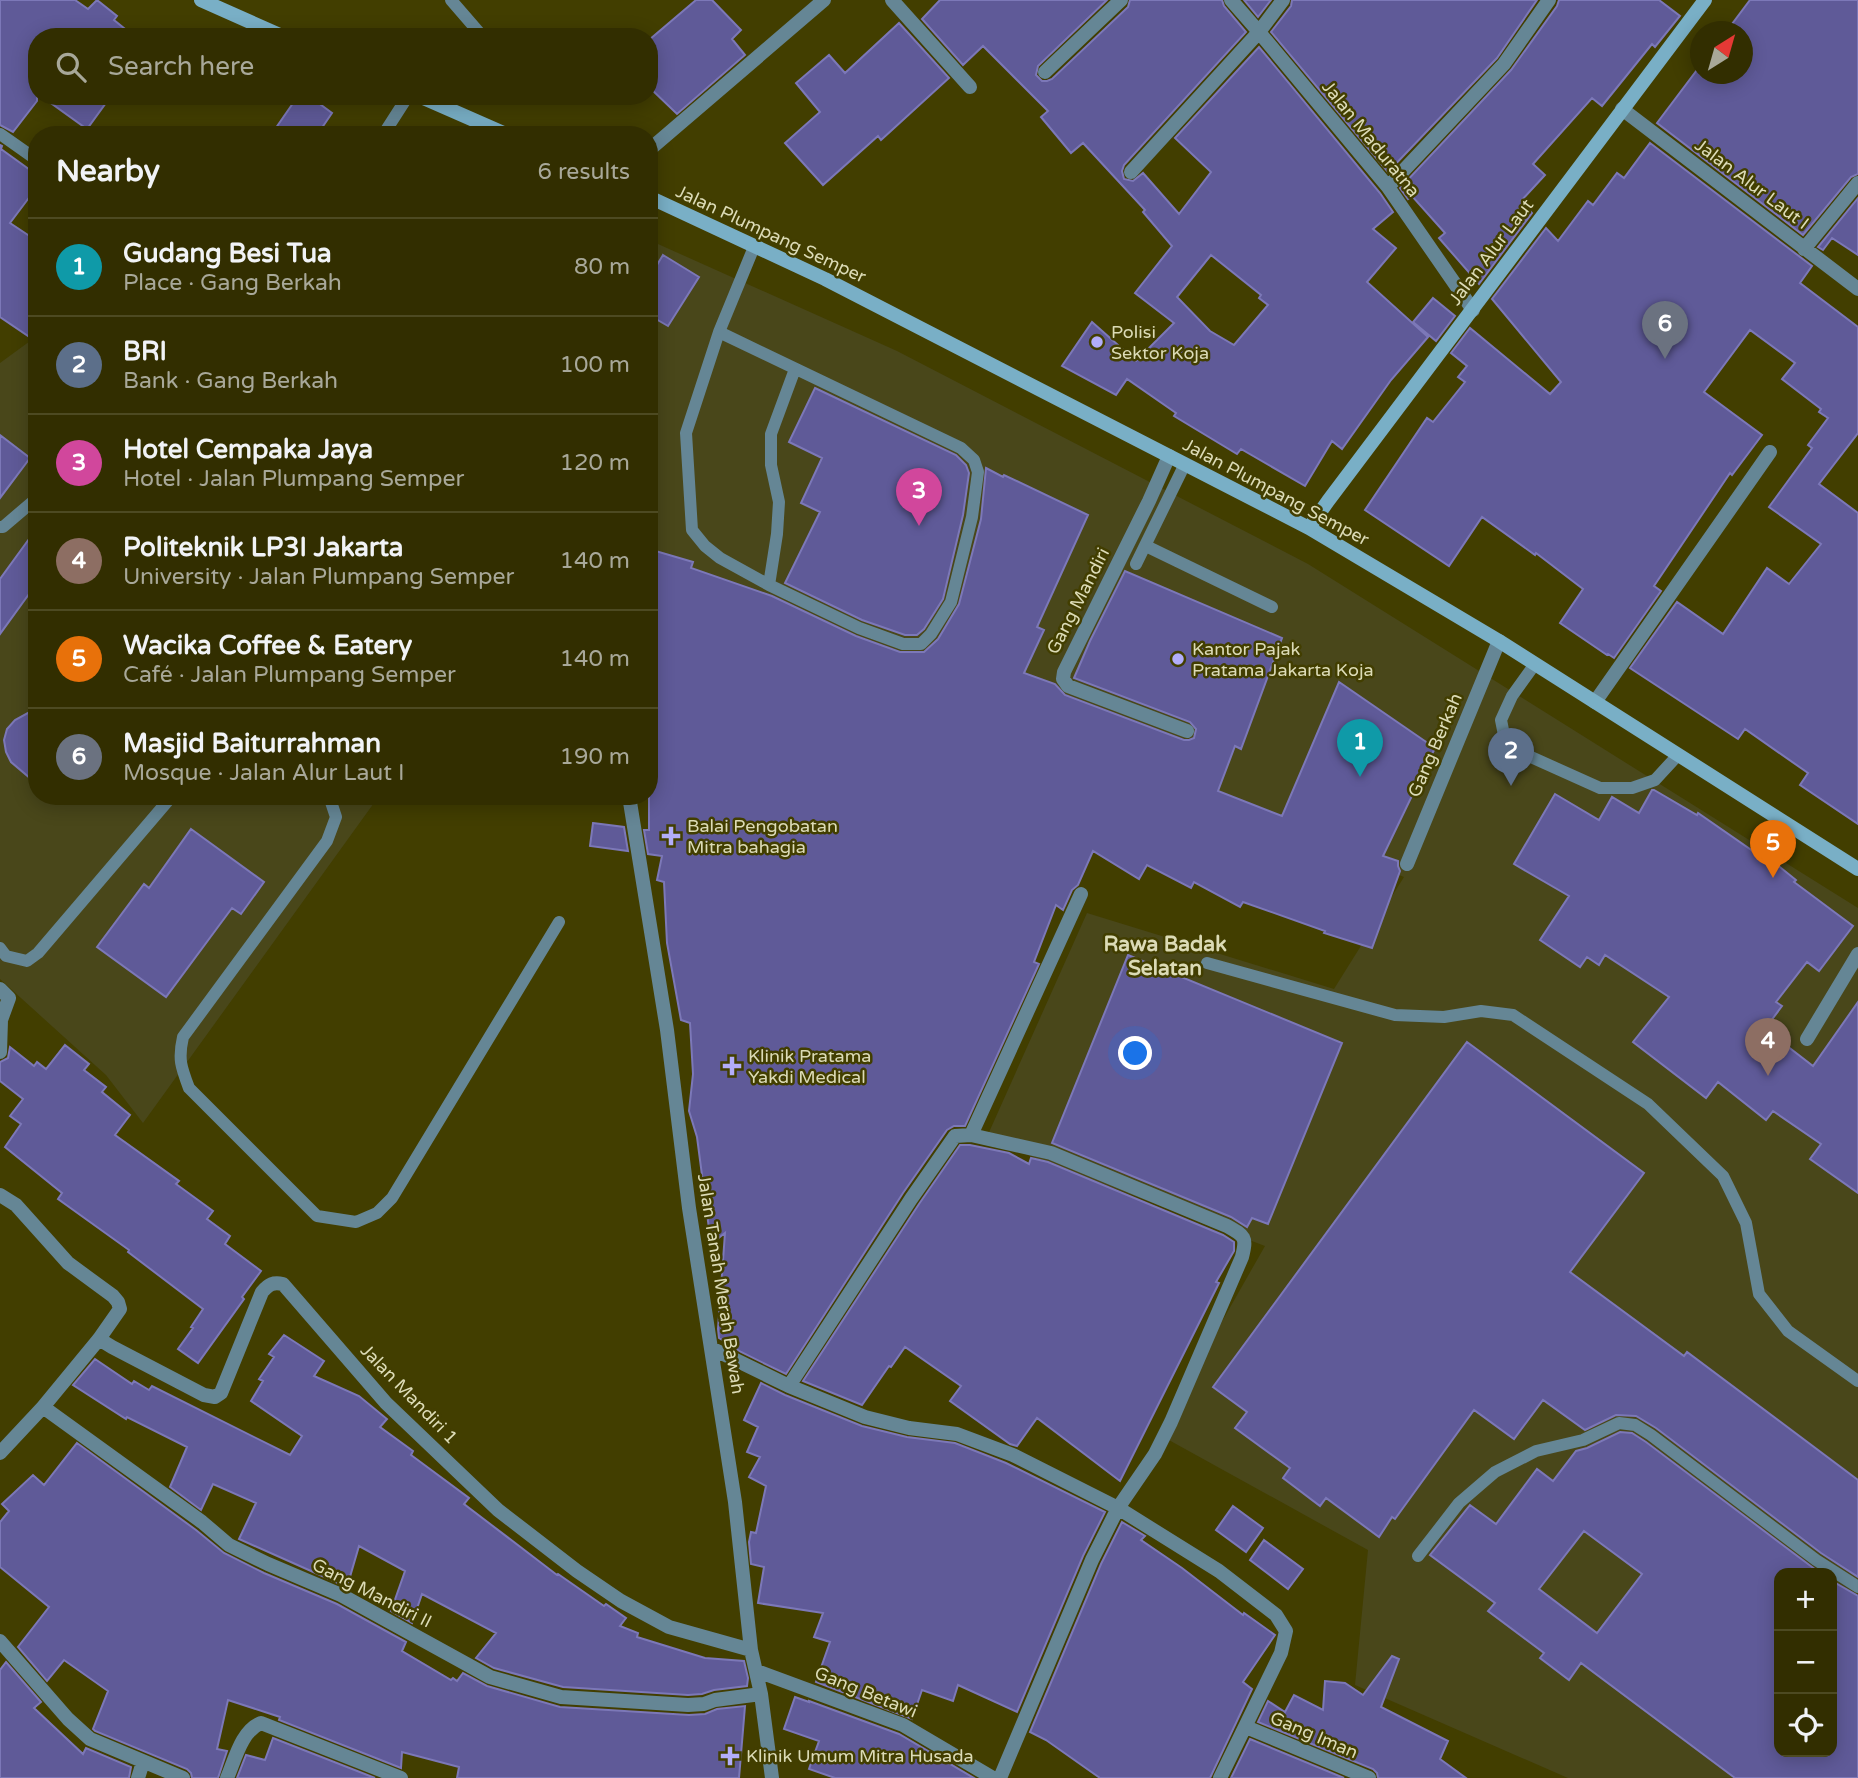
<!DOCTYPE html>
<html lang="en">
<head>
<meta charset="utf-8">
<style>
  body { margin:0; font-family:"Varela Round",sans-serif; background:#3d3a0f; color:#f1f3f6 }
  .controls { position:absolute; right:21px; bottom:21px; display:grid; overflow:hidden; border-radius:14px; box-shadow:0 4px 18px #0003 }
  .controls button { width:63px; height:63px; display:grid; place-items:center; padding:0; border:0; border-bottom:2px solid #4d4a22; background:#322e00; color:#f1f3f6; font:35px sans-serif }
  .compass { position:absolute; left:1690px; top:21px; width:63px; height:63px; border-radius:50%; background:#322e00; box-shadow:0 4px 18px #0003; rotate:37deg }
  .you { position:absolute; left:1136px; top:1054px; width:24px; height:24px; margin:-18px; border:5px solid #fff; border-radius:50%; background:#1a73e8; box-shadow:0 0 0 10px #1a73e833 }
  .badge { display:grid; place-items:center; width:46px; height:46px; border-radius:50%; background:#b2adf9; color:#fff; font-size:23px; font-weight:700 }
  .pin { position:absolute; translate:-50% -58px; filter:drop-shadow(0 2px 4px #0008) }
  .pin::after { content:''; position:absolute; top:37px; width:24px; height:21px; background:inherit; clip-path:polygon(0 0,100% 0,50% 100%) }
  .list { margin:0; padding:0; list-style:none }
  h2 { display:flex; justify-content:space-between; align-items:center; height:91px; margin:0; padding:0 28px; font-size:30px }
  h2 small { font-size:23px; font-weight:400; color:#a8a899 }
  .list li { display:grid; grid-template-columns:46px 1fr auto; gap:21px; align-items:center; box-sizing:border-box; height:98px; padding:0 28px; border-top:2px solid #4d4a22 }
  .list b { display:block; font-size:26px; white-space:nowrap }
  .list p { margin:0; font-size:23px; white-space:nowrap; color:#a8a899 }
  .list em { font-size:23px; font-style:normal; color:#a8a899 }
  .icon { flex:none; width:38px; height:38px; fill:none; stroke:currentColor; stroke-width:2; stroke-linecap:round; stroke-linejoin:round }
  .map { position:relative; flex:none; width:1858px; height:1778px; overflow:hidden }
  .search { position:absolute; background:#322e00; box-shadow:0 4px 18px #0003; left:28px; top:28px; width:630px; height:77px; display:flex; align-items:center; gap:18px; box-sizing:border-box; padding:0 24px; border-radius:28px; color:#a8a899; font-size:26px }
  .panel { position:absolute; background:#322e00; box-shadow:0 4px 18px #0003; left:28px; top:126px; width:630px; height:679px; border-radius:28px }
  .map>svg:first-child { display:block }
  .built { fill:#49471a; fill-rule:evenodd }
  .building { fill:#5f5a98; stroke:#7c78b8; stroke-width:2; fill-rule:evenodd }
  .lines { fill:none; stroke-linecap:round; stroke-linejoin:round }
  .lane { stroke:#658695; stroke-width:12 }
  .street { stroke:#658695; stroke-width:14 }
  .secondary { stroke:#79afc6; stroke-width:14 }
  .poi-dot { fill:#b2adf9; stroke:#423e00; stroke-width:2.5 }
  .labels { text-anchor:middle; stroke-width:5; stroke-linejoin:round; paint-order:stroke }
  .street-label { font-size:18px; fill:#dcdbb6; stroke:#423e00 }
  .poi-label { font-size:18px; fill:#dcdbb6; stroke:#423e00; text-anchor:start }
  .quarter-label { font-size:21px; font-weight:bold; fill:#dcdbb6; stroke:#423e00 }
</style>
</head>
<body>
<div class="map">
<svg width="1858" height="1778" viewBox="0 0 1858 1778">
  <rect width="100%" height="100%" fill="#423e00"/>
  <path class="built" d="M 649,240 L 897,351 L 1308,564 L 1858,908 L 1858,1778 L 1568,1778 L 1355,1685 L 1368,1550 L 1158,1434 L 1265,1246 L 986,1139 L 1087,913 L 1334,989 L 1404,877 L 649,553 ZM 1779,1573 L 1832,1573 L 1832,1752 L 1779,1752 Z
    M 37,336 L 37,796 L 379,796 L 143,1123 L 106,1075 L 0,979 L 0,363 Z"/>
  <path class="building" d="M 0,0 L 75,0 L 88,9 L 97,0 L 117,16 L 114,20 L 135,37 L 37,37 L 37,101 L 13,132 L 0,125 Z
    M 696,0 L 712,0 L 741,30 L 732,39 L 745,55 L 677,114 L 649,87 L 649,40 Z
    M 940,0 L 1107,0 L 1038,66 L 1036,75 L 1042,81 L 1047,81 L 1052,79 L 1128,7 L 1130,0 L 1222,0 L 1224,6 L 1246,32 L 1124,165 L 1122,171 L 1124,179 L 1133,181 L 1143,173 L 1179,214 L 1211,172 L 1175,138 L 1259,47 L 1380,193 L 1393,212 L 1373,229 L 1396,248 L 1367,282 L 1428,337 L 1391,380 L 1342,449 L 1332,441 L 1305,486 L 1241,449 L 1237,454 L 1174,416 L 1176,413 L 1127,379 L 1116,395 L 1062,366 L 1092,322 L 1136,361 L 1174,323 L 1135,293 L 1172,246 L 1143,212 L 1145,210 L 1083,143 L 1071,153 L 1041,117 L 1048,111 L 983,46 L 963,65 L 922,19 ZM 1211,255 L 1261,295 L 1259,298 L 1268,305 L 1234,345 L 1210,331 L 1177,297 Z
    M 1244,0 L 1271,0 L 1258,17 Z
    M 1292,0 L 1537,0 L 1497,58 L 1388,172 L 1271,32 L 1291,6 Z
    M 1559,0 L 1659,0 L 1680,16 L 1655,47 L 1652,44 L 1602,106 L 1592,98 L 1533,164 L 1545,175 L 1521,201 L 1532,213 L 1479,284 L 1439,238 L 1445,233 L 1412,196 L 1408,199 L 1400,188 L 1511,70 L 1557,6 Z
    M 1750,0 L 1858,0 L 1858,174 L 1851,177 L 1803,235 L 1657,123 L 1700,66 L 1700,74 L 1742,74 L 1742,32 L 1726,32 Z
    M 899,23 L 949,78 L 881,140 L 878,136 L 823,185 L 785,143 L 820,112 L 796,83 L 829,55 L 845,73 Z
    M 41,96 L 111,96 L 87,129 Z
    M 298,96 L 309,96 L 332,113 L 317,135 L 271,135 Z
    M 1650,143 L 1812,266 L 1800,283 L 1858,327 L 1858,433 L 1819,484 L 1858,513 L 1858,824 L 1800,785 L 1808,773 L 1745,729 L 1738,739 L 1630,668 L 1677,602 L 1723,634 L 1767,568 L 1789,584 L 1821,544 L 1769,507 L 1812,448 L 1808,445 L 1828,418 L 1819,412 L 1821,409 L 1782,379 L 1795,363 L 1750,330 L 1704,392 L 1762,435 L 1732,475 L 1730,473 L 1654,586 L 1661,591 L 1614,658 L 1608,654 L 1607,655 L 1560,623 L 1583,589 L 1536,553 L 1535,555 L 1482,517 L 1449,566 L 1365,510 L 1427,418 L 1433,422 L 1465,382 L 1458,377 L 1467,366 L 1451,353 L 1470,328 L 1550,394 L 1561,382 L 1492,299 L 1546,228 L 1558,241 L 1588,201 L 1593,205 L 1617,173 L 1624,178 Z
    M 0,145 L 2,146 L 1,149 L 37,175 L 37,187 L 10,223 L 37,241 L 37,342 L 0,317 Z
    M 1858,198 L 1858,255 L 1832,238 L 1823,250 L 1818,247 Z
    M 663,255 L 699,277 L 668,326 L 649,315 L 649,278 Z
    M 1433,298 L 1455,316 L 1436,341 L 1413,322 Z
    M 815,388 L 956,455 L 966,465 L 969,473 L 963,515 L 943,599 L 924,629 L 917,635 L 905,635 L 862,620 L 785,583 L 820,512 L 801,503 L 822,458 L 789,442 Z
    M 0,435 L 30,458 L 0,498 Z
    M 986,468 L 1003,477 L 1004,475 L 1088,515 L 1037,627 L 1044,630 L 1024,673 L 1055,684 L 1065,695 L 1184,740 L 1189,740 L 1194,738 L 1196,729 L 1190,722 L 1074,678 L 1090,641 L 1125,571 L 1282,638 L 1241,749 L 1235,746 L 1218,791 L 1282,816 L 1339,682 L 1435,748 L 1383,856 L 1398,861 L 1398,866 L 1400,871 L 1372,948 L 1324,933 L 1325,931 L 1243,902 L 1240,907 L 1194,882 L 1191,888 L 1147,865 L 1139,879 L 1093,851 L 1078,885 L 1072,890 L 1063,910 L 1056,905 L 1034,962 L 1039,964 L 965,1126 L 954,1126 L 947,1130 L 903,1193 L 786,1374 L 741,1352 L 719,1338 L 718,1329 L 725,1233 L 711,1244 L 697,1137 L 689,1111 L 693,1074 L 690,1023 L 681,1020 L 667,943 L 664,882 L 657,880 L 662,856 L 648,854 L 644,830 L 649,830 L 649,549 L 693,562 L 691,568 L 772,596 L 856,636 L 900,652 L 924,652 L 938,639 L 959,604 L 981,519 Z
    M 37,528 L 37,583 L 0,634 L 0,579 Z
    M 37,708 L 37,784 L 11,762 L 6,752 L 4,740 L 7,729 L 15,720 Z
    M 1652,790 L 1654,790 L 1697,815 L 1698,813 L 1763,858 L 1765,855 L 1796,880 L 1794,882 L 1853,926 L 1819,971 L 1807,962 L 1776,1002 L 1782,1006 L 1765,1029 L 1813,1066 L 1858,1002 L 1858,1193 L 1810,1159 L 1821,1144 L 1773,1111 L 1766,1120 L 1718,1082 L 1706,1098 L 1633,1042 L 1669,997 L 1605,955 L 1599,965 L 1587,957 L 1580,967 L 1540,940 L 1569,896 L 1514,864 L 1555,794 L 1599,820 L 1612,797 L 1639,813 Z
    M 593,823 L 624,827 L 628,851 L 590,846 Z
    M 191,829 L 264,882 L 241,914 L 232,908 L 166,997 L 97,947 L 144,884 L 149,888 Z
    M 1128,955 L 1342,1043 L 1268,1224 L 1252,1218 L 1247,1227 L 1231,1217 L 1052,1143 Z
    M 1467,1042 L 1644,1173 L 1570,1272 L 1684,1356 L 1687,1352 L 1858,1480 L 1858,1577 L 1821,1553 L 1656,1428 L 1636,1416 L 1616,1415 L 1585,1430 L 1543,1400 L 1514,1439 L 1474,1410 L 1395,1519 L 1392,1517 L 1379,1537 L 1326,1498 L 1320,1506 L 1283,1478 L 1290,1468 L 1235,1428 L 1247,1412 L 1213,1387 Z
    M 65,1045 L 89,1064 L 84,1070 L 106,1087 L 102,1092 L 130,1115 L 115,1135 L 179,1181 L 176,1184 L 213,1211 L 207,1219 L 230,1236 L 225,1244 L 261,1271 L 242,1297 L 244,1299 L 198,1363 L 178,1349 L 193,1328 L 191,1327 L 203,1309 L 128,1252 L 129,1250 L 58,1199 L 62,1193 L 5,1147 L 21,1124 L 10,1116 L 23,1099 L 0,1081 L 0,1062 L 8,1058 L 10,1047 L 34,1066 L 37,1062 L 46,1069 Z
    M 960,1145 L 970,1145 L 1009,1153 L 1029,1164 L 1031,1158 L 1048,1162 L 1223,1235 L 1234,1242 L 1234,1251 L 1216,1282 L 1219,1283 L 1120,1481 L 1037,1418 L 1017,1446 L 1010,1444 L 950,1401 L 961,1386 L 905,1347 L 891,1367 L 889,1366 L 862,1405 L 803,1381 L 919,1204 Z
    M 284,1335 L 324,1361 L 314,1376 L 359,1396 L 387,1419 L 380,1427 L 413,1451 L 411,1455 L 469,1498 L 464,1504 L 557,1575 L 558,1574 L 604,1606 L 606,1604 L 626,1618 L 620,1626 L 638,1633 L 637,1637 L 705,1658 L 744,1661 L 748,1678 L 747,1686 L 714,1690 L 702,1694 L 688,1695 L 563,1687 L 494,1668 L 476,1658 L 496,1633 L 422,1594 L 412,1623 L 391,1611 L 405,1571 L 359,1546 L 347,1587 L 239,1539 L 256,1503 L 213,1484 L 201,1510 L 170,1487 L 187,1447 L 127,1417 L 126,1419 L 73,1385 L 95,1359 L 132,1384 L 134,1381 L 149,1390 L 152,1386 L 290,1455 L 302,1436 L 251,1401 L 263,1381 L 259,1379 L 274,1357 L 269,1354 Z
    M 761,1383 L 785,1395 L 862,1426 L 907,1437 L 955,1443 L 1006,1463 L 1105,1512 L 1083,1556 L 1017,1712 L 958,1685 L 953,1701 L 922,1690 L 912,1719 L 816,1682 L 830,1642 L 814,1637 L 823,1613 L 758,1603 L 764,1567 L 751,1564 L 749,1542 L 751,1532 L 756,1533 L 766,1486 L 749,1477 L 760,1457 L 747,1452 L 758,1427 L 744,1420 Z
    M 1620,1432 L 1632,1433 L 1646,1442 L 1820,1573 L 1779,1573 L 1779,1752 L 1832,1752 L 1832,1581 L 1858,1596 L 1858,1778 L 1735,1778 L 1581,1663 L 1569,1680 L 1540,1658 L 1544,1653 L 1488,1611 L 1495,1603 L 1430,1555 L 1470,1505 L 1496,1524 L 1537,1469 L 1553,1481 L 1576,1451 L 1587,1448 ZM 1584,1531 L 1642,1574 L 1597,1633 L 1539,1589 Z
    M 77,1443 L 196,1530 L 224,1553 L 264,1573 L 337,1604 L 406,1642 L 402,1651 L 451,1680 L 453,1678 L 457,1681 L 463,1673 L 487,1686 L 560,1707 L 689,1715 L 705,1714 L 717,1709 L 745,1706 L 739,1778 L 457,1778 L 459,1767 L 402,1752 L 401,1768 L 279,1720 L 280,1717 L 228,1700 L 217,1749 L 227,1751 L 218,1778 L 192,1778 L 191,1773 L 187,1769 L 95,1731 L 93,1729 L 108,1691 L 64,1660 L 47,1681 L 18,1647 L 49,1607 L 0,1567 L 0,1522 L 9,1511 L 2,1504 L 33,1475 L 44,1485 Z
    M 1233,1506 L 1263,1528 L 1246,1552 L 1216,1530 Z
    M 1122,1522 L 1145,1536 L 1141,1540 L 1182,1568 L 1243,1615 L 1244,1613 L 1275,1635 L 1243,1682 L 1252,1689 L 1210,1778 L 1100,1778 L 1046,1740 L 1030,1732 L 1101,1564 Z
    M 1264,1540 L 1303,1569 L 1288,1589 L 1250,1560 Z
    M 1392,1656 L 1399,1659 L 1381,1707 L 1448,1741 L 1440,1759 L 1466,1778 L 1378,1778 L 1377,1773 L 1373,1769 L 1258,1722 L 1268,1701 L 1285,1712 L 1294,1695 L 1323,1710 L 1325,1681 L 1345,1683 L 1363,1695 Z
    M 6,1662 L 41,1702 L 34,1708 L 83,1754 L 86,1748 L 131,1767 L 129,1778 L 0,1778 L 0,1670 Z
    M 795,1697 L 809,1702 L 809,1701 L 899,1734 L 974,1778 L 835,1778 L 809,1769 L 819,1741 L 784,1729 Z
    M 273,1738 L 375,1778 L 237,1778 L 246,1755 L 265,1760 Z
    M 1250,1739 L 1344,1778 L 1231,1778 Z"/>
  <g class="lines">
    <path class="lane" d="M 451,0 L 483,37
      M 0,134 L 37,160
      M 383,135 L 408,96
      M 719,332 L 961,448 L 974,460 L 978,472 L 972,517 L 951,602 L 931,634 L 921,644 L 903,644 L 859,628 L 769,585 L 720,558 L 705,546 L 692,530 L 686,433 L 719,332 L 754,247
      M 0,527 L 3,527 L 37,498
      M 1146,546 L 1272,607
      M 1136,564 L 1185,464
      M 769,585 L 777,534 L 779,502 L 771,465 L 771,434 L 795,369
      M 1535,664 L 1512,696 L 1501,720 L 1504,735 L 1531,757 L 1600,788 L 1632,788 L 1655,780 L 1678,755
      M 329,796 L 336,817 L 327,841 L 183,1037 C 178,1059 181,1067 189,1088 L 317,1216 L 356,1222 L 377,1213 L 392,1198 L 559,922
      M 0,948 L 6,956 L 27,961 L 38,953 L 172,796
      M 1207,963 L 1395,1015 L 1444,1017 L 1481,1011 L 1513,1015 L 1648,1104 L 1723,1176 L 1746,1223 L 1759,1294 L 1788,1331 L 1858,1381
      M 1418,1556 L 1459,1503 L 1495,1472 L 1536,1451 L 1583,1440 L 1619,1423 L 1635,1425 L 1651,1435 L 1816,1560 L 1858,1587"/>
    <path class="street" d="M 892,0 L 970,87
      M 1231,0 L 1259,32 L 1388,187 L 1473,310
      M 1045,72 L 1121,0
      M 1622,109 L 1858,289
      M 649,150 L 824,0
      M 1131,172 L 1259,32 L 1283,0
      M 1388,187 L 1504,64 L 1549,0
      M 1804,249 L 1858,183
      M 1169,456 L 1149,501 L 1064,672 L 1063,679 L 1068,686 L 1187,731
      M 1595,702 L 1770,452
      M 629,796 L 667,1030 L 689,1208 L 735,1502 L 751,1650 L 761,1694 L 772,1778
      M 1407,864 L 1499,641
      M 0,989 L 9,998 L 1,1020 L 0,1052
      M 1807,1039 L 1858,954
      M 971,1135 L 1051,1153 L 1227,1226 C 1245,1236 1247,1237 1242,1257 L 1171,1422 L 1155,1454 L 1118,1508 L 1092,1560 L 1000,1778
      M 0,1195 L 16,1205 L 68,1263 L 113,1296 L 118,1302 L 120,1309 L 99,1339 L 43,1407 L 202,1522 L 229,1545 L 268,1564 L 341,1595 L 490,1677 L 561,1697 L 688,1705 L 704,1704 L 715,1700 L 761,1694
      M 99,1339 L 112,1347 L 204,1395 L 215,1397 L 221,1393 L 262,1292 C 269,1284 273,1282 283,1284 L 386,1403 L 498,1510 L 577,1571 L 621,1601 L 669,1627 L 751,1650
      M 711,1348 L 789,1386 L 865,1417 L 909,1428 L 957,1434 L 1013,1455 L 1118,1508 L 1219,1571 L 1276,1615 L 1286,1631 L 1281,1653 L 1220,1778
      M 789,1386 L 911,1199 L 955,1136 L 971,1135 L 1081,894
      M 0,1453 L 43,1407
      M 0,1641 L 68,1719 L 90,1739 L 183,1778
      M 757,1671 L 903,1725 L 993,1778
      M 1246,1727 L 1369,1778
      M 138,1778 L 143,1762
      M 227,1778 C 235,1760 241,1731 261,1723 L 401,1778"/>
    <path class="secondary" d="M 201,0 L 284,37
      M 419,96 L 508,135
      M 649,197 L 825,279 L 1309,528 L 1499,641 L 1858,869
      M 1309,528 L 1328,501 L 1705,0"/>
  </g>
  <g class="poi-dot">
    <circle cx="1097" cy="342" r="7"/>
    <circle cx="1178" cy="659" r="7"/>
    <path d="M667.5 825.5h7v7h7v7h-7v7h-7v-7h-7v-7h7z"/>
    <path d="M728.5 1055.5h7v7h7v7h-7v7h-7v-7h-7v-7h7z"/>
    <path d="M726.5 1745.5h7v7h7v7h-7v7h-7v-7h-7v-7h7z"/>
  </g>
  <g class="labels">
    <g class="street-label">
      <text transform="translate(1371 139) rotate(51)" y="6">Jalan Maduratna</text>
      <text transform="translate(1752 184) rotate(37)" y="6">Jalan Alur Laut I</text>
      <text transform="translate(771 234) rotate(25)" y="6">Jalan Plumpang Semper</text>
      <text transform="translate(1491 252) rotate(-53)" y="6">Jalan Alur Laut</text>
      <text transform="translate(1276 492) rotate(28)" y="6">Jalan Plumpang Semper</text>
      <text transform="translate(1078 601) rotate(-63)" y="6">Gang Mandiri</text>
      <text transform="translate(1435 745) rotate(-67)" y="6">Gang Berkah</text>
      <text transform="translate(721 1284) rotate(81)" y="6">Jalan Tanah Merah Bawah</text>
      <text transform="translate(409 1394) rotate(46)" y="6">Jalan Mandiri 1</text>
      <text transform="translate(372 1593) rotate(27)" y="6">Gang Mandiri II</text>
      <text transform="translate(866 1692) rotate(22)" y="6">Gang Betawi</text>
      <text transform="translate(1314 1735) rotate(23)" y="6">Gang Iman</text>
    </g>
    <g class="poi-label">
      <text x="1111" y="338">Polisi<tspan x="1111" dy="21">Sektor Koja</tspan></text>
      <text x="1192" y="655">Kantor Pajak<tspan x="1192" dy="21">Pratama Jakarta Koja</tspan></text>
      <text x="687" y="832">Balai Pengobatan<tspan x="687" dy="21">Mitra bahagia</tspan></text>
      <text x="748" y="1062">Klinik Pratama<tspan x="748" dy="21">Yakdi Medical</tspan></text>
      <text x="746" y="1762">Klinik Umum Mitra Husada</text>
    </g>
    <g class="quarter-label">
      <text x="1165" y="951">Rawa Badak<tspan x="1165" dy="24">Selatan</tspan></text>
    </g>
  </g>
</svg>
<div class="controls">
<button>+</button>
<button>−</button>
<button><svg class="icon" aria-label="locate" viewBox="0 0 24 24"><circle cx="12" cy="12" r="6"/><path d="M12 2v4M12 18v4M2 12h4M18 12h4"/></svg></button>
</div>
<svg class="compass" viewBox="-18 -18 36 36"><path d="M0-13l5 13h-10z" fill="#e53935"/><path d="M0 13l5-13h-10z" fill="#a8a899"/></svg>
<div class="you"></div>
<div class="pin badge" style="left:1360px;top:777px;background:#0f9aa8">1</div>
<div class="pin badge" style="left:1511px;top:786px;background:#5c6f8a">2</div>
<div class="pin badge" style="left:919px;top:526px;background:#d1479c">3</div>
<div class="pin badge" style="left:1768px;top:1076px;background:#8d6e63">4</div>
<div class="pin badge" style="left:1773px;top:878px;background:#e8710a">5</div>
<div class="pin badge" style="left:1665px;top:359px;background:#6b7280">6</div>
<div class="search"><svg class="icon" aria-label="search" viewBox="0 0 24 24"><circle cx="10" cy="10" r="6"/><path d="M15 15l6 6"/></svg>Search here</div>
<section class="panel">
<h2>Nearby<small>6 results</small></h2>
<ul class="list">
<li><span class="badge" style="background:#0f9aa8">1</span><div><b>Gudang Besi Tua</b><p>Place · Gang Berkah</p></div><em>80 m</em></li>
<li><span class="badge" style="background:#5c6f8a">2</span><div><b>BRI</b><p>Bank · Gang Berkah</p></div><em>100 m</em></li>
<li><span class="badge" style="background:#d1479c">3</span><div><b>Hotel Cempaka Jaya</b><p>Hotel · Jalan Plumpang Semper</p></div><em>120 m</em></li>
<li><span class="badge" style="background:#8d6e63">4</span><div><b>Politeknik LP3I Jakarta</b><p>University · Jalan Plumpang Semper</p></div><em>140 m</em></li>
<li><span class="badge" style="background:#e8710a">5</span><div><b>Wacika Coffee &amp; Eatery</b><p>Café · Jalan Plumpang Semper</p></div><em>140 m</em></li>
<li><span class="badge" style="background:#6b7280">6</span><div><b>Masjid Baiturrahman</b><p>Mosque · Jalan Alur Laut I</p></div><em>190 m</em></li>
</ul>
</section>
</div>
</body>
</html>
